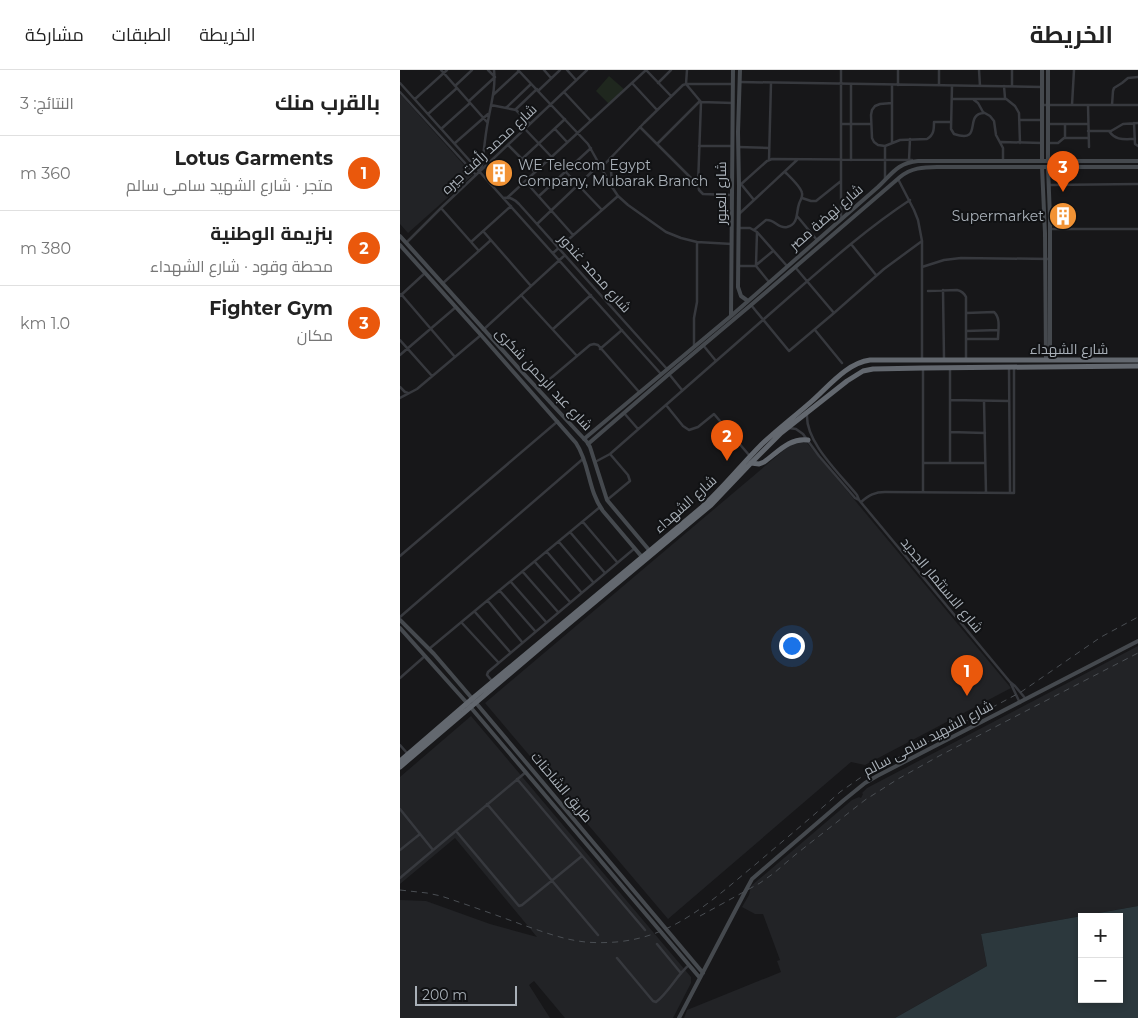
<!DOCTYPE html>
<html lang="ar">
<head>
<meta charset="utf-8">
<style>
  body { margin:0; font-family:Montserrat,Cairo,sans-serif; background:#f2f2f2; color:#222; direction:rtl }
  .controls { position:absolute; right:15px; bottom:15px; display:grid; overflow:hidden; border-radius:0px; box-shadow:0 2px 8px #0003 }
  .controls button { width:45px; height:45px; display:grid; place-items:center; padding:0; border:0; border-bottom:1px solid #e0e0e0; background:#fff; color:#222; font:25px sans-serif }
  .scale { position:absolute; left:15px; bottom:12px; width:102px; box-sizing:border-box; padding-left:5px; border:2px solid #a9b0b8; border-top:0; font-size:14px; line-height:18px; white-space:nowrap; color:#a9b0b8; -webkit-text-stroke:4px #111214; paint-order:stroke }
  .you { position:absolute; left:391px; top:575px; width:18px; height:18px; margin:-12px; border:4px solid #fff; border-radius:50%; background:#1a73e8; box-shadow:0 0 0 8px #1a73e833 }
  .badge { display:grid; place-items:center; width:32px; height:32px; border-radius:50%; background:#ea580c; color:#fff; font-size:16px; font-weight:700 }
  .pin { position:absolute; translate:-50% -41px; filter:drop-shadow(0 1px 2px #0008) }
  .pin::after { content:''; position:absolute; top:26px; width:18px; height:15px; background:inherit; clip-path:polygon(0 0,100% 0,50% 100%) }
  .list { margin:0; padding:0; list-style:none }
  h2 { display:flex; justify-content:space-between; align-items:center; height:65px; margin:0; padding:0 20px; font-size:21px }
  h2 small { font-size:16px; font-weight:400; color:#767676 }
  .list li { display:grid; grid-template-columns:32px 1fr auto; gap:15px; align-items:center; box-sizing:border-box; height:75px; padding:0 20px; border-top:1px solid #e0e0e0 }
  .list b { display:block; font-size:19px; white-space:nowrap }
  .list p { margin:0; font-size:16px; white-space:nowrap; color:#767676 }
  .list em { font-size:16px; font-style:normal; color:#767676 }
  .map { position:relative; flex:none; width:738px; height:948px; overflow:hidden; direction:ltr }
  header { display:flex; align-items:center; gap:30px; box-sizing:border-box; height:70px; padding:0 25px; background:#fff; border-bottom:1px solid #e0e0e0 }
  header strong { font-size:24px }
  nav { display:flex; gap:28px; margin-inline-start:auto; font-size:18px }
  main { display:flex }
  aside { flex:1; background:#fff }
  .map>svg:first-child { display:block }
  .built { fill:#222326 }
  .green { fill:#1f271e }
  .water { fill:#2c383d; fill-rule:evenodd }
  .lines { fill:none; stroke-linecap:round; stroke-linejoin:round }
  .street { stroke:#37393e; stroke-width:2.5 }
  .secondary { stroke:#45494e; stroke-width:4 }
  .highway { stroke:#63686f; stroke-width:5 }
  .rail { stroke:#4a4e53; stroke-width:1; stroke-dasharray:6 5; stroke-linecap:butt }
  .labels { text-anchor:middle; stroke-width:4; stroke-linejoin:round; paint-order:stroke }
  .street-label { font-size:14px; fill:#a9b0b8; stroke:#111214 }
  .poi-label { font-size:14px; fill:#a9b0b8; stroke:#111214; text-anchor:start }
</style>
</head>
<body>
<header>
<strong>الخريطة</strong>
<nav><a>الخريطة</a><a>الطبقات</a><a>مشاركة</a></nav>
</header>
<main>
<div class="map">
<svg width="738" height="948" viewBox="0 0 738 948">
  <rect width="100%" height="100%" fill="#171719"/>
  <path class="built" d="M 0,24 L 73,105 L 8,163 L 0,154 Z
    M 403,368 L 611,618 L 465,695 L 451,692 L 268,849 L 85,633 L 397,369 Z
    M 738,576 L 738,836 L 581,864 L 587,896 L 495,948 L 284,948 L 287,940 L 381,902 L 377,891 L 380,890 L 363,844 L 355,844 L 342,837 L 349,825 L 351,816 L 452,730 L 459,727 L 461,728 L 463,724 L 462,723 L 467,718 Z
    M 71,646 L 291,907 L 291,913 L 273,948 L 165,948 L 134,911 L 129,915 L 150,948 L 0,948 L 0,830 L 26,831 L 90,854 L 137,867 L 55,768 L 0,814 L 0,707 Z"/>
  <path class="green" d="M 209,6 L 225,20 L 209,34 L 196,21 Z"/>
  <path class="water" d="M 738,836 L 738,948 L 495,948 L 587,896 L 581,864 ZM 682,847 L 719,847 L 719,929 L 682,929 Z"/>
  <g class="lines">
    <path class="street" d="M 41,0 L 87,52
      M 118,0 L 188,74 L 212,117 L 218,126 L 228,135 L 266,162 L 281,168 L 297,172 L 332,174
      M 144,0 L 151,8
      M 167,0 L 176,10
      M 246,0 L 271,26
      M 287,0 L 286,14 L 301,32 L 298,115 L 299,120 L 303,124 L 332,125
      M 441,0 L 441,148
      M 498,0 L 498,15
      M 539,0 L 539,15
      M 579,0 L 580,16
      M 340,12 L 642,17
      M 0,13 L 261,304
      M 232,13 L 257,40
      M 258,13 L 271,0
      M 55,16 L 72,0
      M 552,16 L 551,59 L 554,64 C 584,74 563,44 584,43
      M 604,16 L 605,28 L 615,36 L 619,43 L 620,73
      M 612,16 L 612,0
      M 138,21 L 160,0
      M 0,22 L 76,105
      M 164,22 L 190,50
      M 93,25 L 119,1
      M 15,29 L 47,0
      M 552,29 L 605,29
      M 574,30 L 578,33 L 583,42 L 590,46 L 594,51 L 596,65 L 603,78 L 603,91
      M 69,31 L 95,7 L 88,0
      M 301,32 L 333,33
      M 492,33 L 480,34 L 475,36 L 472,40 L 471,45 L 472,68 L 474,72 L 478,75 L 485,76 L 500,70 L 527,69 C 534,65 534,59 534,52 L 551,52
      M 91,35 L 116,40 L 130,54
      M 642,35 L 738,35
      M 672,35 L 674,0
      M 688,35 L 689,77
      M 712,35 L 713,21 L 714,18 L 722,13 L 728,8 L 738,7
      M 106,38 L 131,14
      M 115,40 L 137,19
      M 28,44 L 57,18
      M 620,50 L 642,50
      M 734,53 L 735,74 L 738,76
      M 441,54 L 471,54
      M 648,54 L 688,54
      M 240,57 L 298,115
      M 41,59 L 70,33
      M 125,59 L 202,140
      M 155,59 L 167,72
      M 688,61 L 711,61 L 723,54 L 738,53
      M 709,61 C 716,71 724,69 735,69
      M 665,68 L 665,55
      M 601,72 L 642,73
      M 55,73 L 88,44
      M 492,73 L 492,15
      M 649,73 L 658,73 L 664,68 L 688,68
      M 257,74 L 300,31
      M 108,75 L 135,102
      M 299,76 L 332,76
      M 338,77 L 369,78
      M 210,88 L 212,114
      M 122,89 L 165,49
      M 369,90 L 371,13
      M 451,90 L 451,14
      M 509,90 L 510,69
      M 201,98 L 244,53 L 283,15 L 286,14 L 333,14
      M 80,100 L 82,95 C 84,81 85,66 88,51 C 91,34 96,17 94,0
      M 485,109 L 485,76
      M 498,109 L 514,140 L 518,150 L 522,171 L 522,290
      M 125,111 L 173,165
      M 341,114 L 354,130
      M 649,115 L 738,114
      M 339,116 L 367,91 L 372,89 L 512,90
      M 139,126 L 191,78
      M 108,127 L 246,0
      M 103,128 C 110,127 114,129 119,134 L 267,299
      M 402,128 L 411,131 L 416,131 L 441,111
      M 41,138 L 79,181
      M 339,144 L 397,90
      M 397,146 L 417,170
      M 137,154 L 199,95
      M 339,158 L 350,158 L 357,162 L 387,196
      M 650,159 L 738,159
      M 354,160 L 366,150 C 375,149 378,159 387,157 C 399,154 396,142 399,134 C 400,130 403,128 402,123 C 401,117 390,107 385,102
      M 83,161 L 131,216
      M 71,172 L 111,136
      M 6,173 L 41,138 L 187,0
      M 451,174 L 476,205
      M 153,183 L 218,126
      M 356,195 L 357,162
      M 338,196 L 356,196 L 369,212
      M 355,196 L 373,181
      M 395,197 L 434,243
      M 522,197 L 544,190 L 561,188 L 650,189
      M 42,214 L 91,170
      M 543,220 L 544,289
      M 528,221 L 557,220 C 562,221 564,223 566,227 L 566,290
      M 1,224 L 55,287
      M 121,225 L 177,286
      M 0,226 L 25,203
      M 351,235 L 389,281 L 434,243 L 484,199 L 522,171
      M 566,243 L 594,242 C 601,248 598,260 598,269 L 566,269
      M 153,259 L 191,225
      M 83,260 L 165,185
      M 415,260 L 442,293
      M 566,261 L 598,260
      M 0,270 L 32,306
      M 303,275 L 316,291
      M 294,276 L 294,248 L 297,232 L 297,172
      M 200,279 L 222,260
      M 0,285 L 56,237
      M 609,297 L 610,423
      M 523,299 L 523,422
      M 550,299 L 550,393
      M 269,304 L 282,320
      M 0,317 L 5,322 L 8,323
      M 138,319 L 190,275 L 194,274 L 198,275 L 240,323
      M 0,328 L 17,319 L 81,265
      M 550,330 L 609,331
      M 584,331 L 586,423
      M 266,335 L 283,356 L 289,360 L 298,357 L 314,344 L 349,385
      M 224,343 L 238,359
      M 407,344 C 405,372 440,404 457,425 L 459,430 L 610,612 L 615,616 L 625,628
      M 389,358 L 396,359 L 403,364 L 419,386 L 455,428 L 459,430
      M 550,362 L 585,363
      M 195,392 L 210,384 C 269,332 328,280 388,228 C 427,194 466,159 510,130
      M 523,393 L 585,393
      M 207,430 L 230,411 L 228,405 L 210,384
      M 461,432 C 469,425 475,422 485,422 L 614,423 L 614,297
      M 183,452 L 217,492
      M 170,462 L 205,503
      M 159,472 L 193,512
      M 147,482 L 181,522
      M 0,486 L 158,351
      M 135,492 L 170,532
      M 123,502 L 158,542
      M 111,512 L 146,552
      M 100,521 L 135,561
      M 88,531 L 122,572
      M 75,542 L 110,582
      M 0,547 L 184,388
      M 62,553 L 98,592
      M 29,579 L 200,437
      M 0,608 L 25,586
      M 92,611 L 87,605 L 88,602 L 235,478
      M 611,614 L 620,633
      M 0,675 L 7,683
      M 117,709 L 245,860
      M 87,734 L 198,865
      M 0,739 L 33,780
      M 56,761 L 119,836 L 122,835 L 182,786
      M 0,780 L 20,764
      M 0,808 L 126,702
      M 257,874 L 280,902
      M 217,888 L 253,931 L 256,932 C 269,922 276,906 289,895"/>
    <path class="secondary" d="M 340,0 L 338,62 L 339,116 L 338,217 L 341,226 L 348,231
      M 642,0 L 642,91
      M 648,0 L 648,91
      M 642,97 L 645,163 L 646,290
      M 648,97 L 650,148 L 650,280 L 653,287 L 657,289
      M 0,166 L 123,303 L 187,372 L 190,377 L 207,430 L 249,480
      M 0,175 L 81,265 L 176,373 C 190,394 188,421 203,441 L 242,487
      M 331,245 L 333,0
      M 184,369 L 331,246 L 478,117 C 492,104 497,93 518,91 L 738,91
      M 188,374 L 269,304 L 351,235 L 500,107 C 511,98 523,97 537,97 L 738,97
      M 0,550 L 34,584 L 76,633 L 303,903
      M 0,558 L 67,633 L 300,908
      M 279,948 L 345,822 L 352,809 L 444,730 L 465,713 L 477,706 L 738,571"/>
    <path class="highway" d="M 351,393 L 359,394 L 364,392 C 377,383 390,367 408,370
      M 0,691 L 72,629 L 301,438 C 323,418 341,395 362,374 C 378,359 395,346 412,331 C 429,316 447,293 470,290 L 738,290
      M 0,697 L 154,566 L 311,435 L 351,393 L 381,363 L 447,311 L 463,301 L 473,299 L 523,298 L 738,296"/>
    <path class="rail" d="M 0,820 L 27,823 L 41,826 C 68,835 96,845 123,855 C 141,861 159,868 178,871 C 190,873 203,873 216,872 C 275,867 312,830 356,794 C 384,770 412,747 440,722 L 460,708 L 621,622 L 701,567 L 738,547
      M 300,846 L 360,813 L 374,803 L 395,785 L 465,730 L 498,709 L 539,686 L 738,583"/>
  </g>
  <defs>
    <symbol id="building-disc" viewBox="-11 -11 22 22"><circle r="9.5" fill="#f29335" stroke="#111214"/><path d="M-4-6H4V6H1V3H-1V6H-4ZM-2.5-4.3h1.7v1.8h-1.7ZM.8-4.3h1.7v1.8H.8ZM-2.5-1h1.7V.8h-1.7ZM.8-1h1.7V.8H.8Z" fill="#fff"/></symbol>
  </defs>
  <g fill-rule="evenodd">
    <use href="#building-disc" x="83" y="87" width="32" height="32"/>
    <use href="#building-disc" x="647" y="130" width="32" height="32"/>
  </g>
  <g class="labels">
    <g class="street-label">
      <text transform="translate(89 79) rotate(-43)" y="5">شارع محمد رأفت جيره</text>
      <text transform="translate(321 123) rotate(-90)" y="5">شارع العبور</text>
      <text transform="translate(426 147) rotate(-41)" y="5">شارع نهضة مصر</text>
      <text transform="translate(195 203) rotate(48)" y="5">شارع محمد غندور</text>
      <text x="669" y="284">شارع الشهداء</text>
      <text transform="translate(144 309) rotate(47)" y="5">شارع عبد الرحمن شكرى</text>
      <text transform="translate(285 434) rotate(-42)" y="5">شارع الشهداء</text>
      <text transform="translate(542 515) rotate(50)" y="5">شارع الاستثمار الجديد</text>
      <text transform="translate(528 668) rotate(-28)" y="5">شارع الشهيد سامى سالم</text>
      <text transform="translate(162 717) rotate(50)" y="5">طريق الشاحنات</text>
    </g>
    <g class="poi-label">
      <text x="118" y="100">WE Telecom Egypt<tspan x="118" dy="16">Company, Mubarak Branch</tspan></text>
      <text x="644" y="151" text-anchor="end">Supermarket</text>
    </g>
  </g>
</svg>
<div class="controls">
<button>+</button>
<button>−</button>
</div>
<div class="scale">200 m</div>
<div class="you"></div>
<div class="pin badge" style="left:567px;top:626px">1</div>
<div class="pin badge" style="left:327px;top:391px">2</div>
<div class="pin badge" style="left:663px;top:122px">3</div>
</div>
<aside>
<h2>بالقرب منك<small>النتائج: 3</small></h2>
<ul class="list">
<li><span class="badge">1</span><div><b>Lotus Garments</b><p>متجر · شارع الشهيد سامى سالم</p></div><em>360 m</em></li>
<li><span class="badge">2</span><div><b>بنزيمة الوطنية</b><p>محطة وقود · شارع الشهداء</p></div><em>380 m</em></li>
<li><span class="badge">3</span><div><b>Fighter Gym</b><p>مكان</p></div><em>1.0 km</em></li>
</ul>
</aside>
</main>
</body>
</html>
